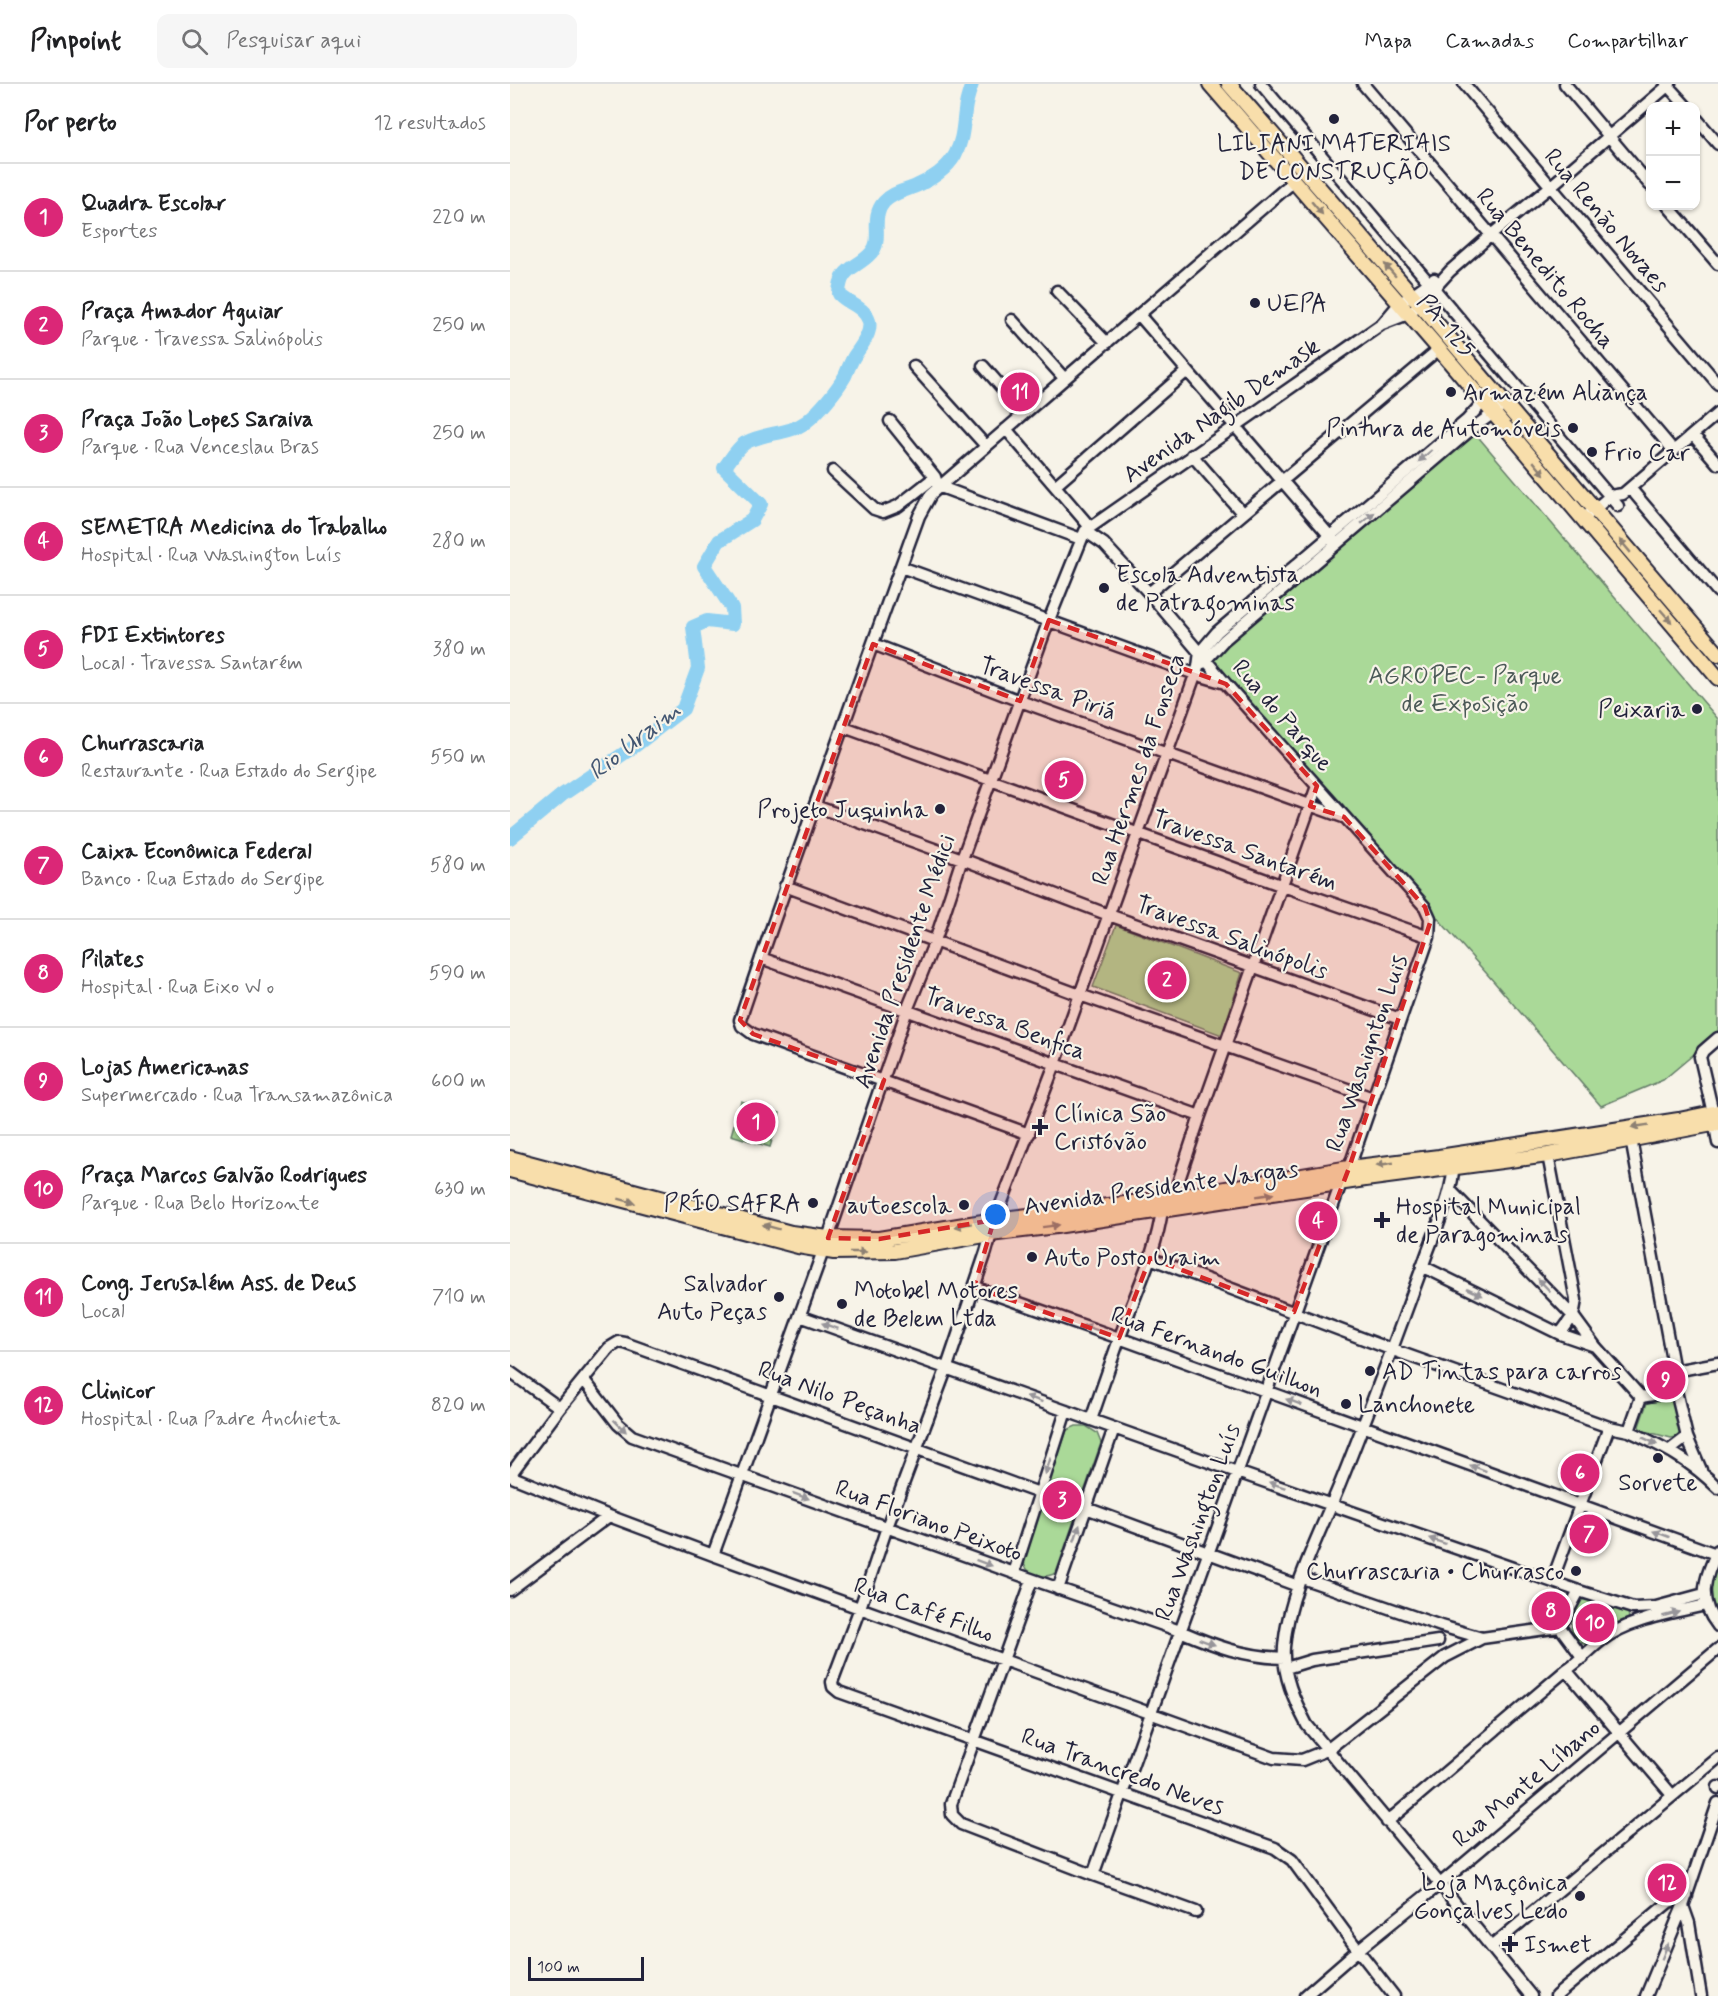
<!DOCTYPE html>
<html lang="pt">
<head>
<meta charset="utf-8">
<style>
  body { margin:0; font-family:Mynerve,sans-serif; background:#f6f6f6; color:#202124 }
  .controls { position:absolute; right:18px; top:18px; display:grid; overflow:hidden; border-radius:12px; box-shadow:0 2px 4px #0004 }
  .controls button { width:54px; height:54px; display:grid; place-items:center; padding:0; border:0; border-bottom:2px solid #e0e0e0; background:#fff; color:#202124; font:30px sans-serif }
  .scale { position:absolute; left:18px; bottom:15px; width:116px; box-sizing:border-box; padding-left:6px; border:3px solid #22223b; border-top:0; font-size:16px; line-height:21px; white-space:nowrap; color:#22223b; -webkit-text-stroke:4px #f7f3e8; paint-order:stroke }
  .you { position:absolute; left:486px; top:1131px; width:21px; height:21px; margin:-15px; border:4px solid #fff; border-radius:50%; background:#1a73e8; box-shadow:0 0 0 9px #1a73e833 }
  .badge { display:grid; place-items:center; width:39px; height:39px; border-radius:50%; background:#db2777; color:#fff; font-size:20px; font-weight:700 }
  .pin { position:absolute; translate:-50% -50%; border:3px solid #fff; box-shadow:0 2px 6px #0006 }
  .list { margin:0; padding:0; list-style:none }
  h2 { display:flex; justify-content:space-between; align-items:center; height:78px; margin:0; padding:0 24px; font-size:26px }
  h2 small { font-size:20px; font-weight:400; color:#757577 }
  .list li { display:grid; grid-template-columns:39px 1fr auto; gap:18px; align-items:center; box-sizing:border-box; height:108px; padding:0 24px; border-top:2px solid #e0e0e0 }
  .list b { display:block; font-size:22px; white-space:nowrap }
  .list p { margin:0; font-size:20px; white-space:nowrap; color:#757577 }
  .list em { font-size:20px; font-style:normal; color:#757577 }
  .icon { flex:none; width:33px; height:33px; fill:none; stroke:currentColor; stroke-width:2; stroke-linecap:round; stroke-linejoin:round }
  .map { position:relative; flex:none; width:1208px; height:1912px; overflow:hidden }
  header { display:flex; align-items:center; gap:36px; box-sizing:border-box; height:84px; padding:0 30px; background:#fff; border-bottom:2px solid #e0e0e0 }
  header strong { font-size:28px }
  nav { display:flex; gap:33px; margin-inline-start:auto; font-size:21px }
  .search { width:420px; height:54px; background:#f6f6f6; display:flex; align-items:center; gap:15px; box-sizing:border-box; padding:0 21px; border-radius:12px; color:#757577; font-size:22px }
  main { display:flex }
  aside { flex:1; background:#fff }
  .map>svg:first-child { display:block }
  .green { fill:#aad998; stroke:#667e6a; stroke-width:1.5 }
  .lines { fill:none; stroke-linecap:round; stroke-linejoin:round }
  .river { stroke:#8fd0f1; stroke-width:14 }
  .minor-casing { stroke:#22223b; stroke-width:15 }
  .major-casing { stroke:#22223b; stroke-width:18 }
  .minor { stroke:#f7f3e8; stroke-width:10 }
  .major { stroke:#f8deab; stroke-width:14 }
  .oneway { fill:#8d8073 }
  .oneway2 { fill:#97959a }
  .marked { fill:#d62828; fill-opacity:0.2; stroke:#d62828; stroke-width:4.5; stroke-dasharray:12 8; stroke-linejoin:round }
  .poi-dot { fill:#22223b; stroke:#f7f3e8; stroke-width:2 }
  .labels { text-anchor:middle; stroke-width:4.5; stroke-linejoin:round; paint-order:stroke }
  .poi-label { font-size:24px; fill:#22223b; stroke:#f7f3e8; text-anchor:start }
  .street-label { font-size:24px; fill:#22223b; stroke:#f7f3e8 }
  .park-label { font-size:24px; fill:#4b5957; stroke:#f7f3e8 }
  .water-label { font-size:26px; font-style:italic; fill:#435672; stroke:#f7f3e8 }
</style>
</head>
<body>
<header>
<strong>Pinpoint</strong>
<div class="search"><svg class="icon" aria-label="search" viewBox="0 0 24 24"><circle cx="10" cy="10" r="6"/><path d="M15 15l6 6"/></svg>Pesquisar aqui</div>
<nav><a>Mapa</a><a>Camadas</a><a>Compartilhar</a></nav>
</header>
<main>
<aside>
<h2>Por perto<small>12 resultados</small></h2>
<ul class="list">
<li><span class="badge">1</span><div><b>Quadra Escolar</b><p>Esportes</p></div><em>220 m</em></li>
<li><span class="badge">2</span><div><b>Praça Amador Aguiar</b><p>Parque · Travessa Salinópolis</p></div><em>250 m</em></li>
<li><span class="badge">3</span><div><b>Praça João Lopes Saraiva</b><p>Parque · Rua Venceslau Bras</p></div><em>250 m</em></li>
<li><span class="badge">4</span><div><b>SEMETRA Medicina do Trabalho</b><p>Hospital · Rua Washington Luís</p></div><em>280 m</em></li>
<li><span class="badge">5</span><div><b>FDI Extintores</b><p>Local · Travessa Santarém</p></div><em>380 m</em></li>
<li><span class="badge">6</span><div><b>Churrascaria</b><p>Restaurante · Rua Estado do Sergipe</p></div><em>550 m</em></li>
<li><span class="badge">7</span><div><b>Caixa Econômica Federal</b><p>Banco · Rua Estado do Sergipe</p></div><em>580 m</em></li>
<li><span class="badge">8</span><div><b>Pilates</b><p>Hospital · Rua Eixo W o</p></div><em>590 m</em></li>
<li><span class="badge">9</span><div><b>Lojas Americanas</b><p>Supermercado · Rua Transamazônica</p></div><em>600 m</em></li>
<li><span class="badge">10</span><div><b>Praça Marcos Galvão Rodrigues</b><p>Parque · Rua Belo Horizonte</p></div><em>630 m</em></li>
<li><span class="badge">11</span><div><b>Cong. Jerusalém Ass. de Deus</b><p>Local</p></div><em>710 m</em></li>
<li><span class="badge">12</span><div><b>Clinicor</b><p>Hospital · Rua Padre Anchieta</p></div><em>820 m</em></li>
</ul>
</aside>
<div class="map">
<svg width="1208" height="1912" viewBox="0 0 1208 1912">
  <rect width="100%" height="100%" fill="#f7f3e8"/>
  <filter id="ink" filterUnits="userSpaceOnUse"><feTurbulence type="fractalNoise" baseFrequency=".0167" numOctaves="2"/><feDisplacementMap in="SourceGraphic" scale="12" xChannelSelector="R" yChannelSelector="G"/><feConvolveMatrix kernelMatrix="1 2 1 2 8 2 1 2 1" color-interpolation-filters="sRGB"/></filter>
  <g filter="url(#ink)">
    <path class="green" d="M 964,348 L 1208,635 L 1208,950 L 1153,996 L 1091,1022 L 985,899 L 700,577 L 702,572 Z
      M 606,841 L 732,889 L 712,951 L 583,903 Z
      M 231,1017 L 270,1029 L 260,1063 L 221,1051 Z
      M 1163,1315 L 1170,1349 L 1167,1353 L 1161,1354 L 1131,1346 L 1129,1342 L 1137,1319 Z
      M 566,1342 L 576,1342 L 587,1349 L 591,1359 L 546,1489 C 530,1496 515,1492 513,1473 L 557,1346 Z
      M 1208,1473 L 1208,1535 L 1196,1521 L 1197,1498 Z
      M 1070,1514 L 1073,1513 L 1118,1528 L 1119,1534 L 1099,1542 L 1077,1561 C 1051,1553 1064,1532 1070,1514 Z"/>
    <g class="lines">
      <path class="river" d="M 0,754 L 52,711 L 125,662 L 173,625 L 188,584 L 183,543 L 197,537 L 223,540 L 222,524 L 194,482 L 209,457 L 242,436 L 251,420 L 214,384 C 220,376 227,364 235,359 C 254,348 278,351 296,338 C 309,328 327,306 335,292 C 338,285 341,277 345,271 C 351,262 362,249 359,237 C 354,222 338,220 329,210 C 330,182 347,185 361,169 C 374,156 359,134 374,118 C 383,108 395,107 406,102 C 421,96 437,85 445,71 C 453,56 453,42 455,27 C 456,17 459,9 462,0"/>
      <defs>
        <path id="minor" d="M 751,0 L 1108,422
          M 853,0 L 1164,367
          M 954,0 L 1208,300
          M 1055,0 L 1140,101
          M 1156,0 L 1176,22
          M 1186,34 L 1208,60
          M 1158,122 L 1208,180
          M 547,207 L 597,259
          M 630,232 L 825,458
          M 502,236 L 554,294
          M 873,239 L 889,220 L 924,195
          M 404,282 L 476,362
          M 473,282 L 514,329
          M 380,337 L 425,393 L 428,402 L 571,455
          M 496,345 L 580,443
          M 1183,351 L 1208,380
          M 682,371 L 733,430
          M 323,387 L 364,425 L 373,428 L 388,422 L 425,393
          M 546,401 L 677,287
          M 1120,404 L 1208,508
          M 1073,435 L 1100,412 L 1113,410 L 1208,329
          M 575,447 L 594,460 L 639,509 L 716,600 L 915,823 L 920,834 L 919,853 L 839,1084 L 831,1099 L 583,1791
          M 391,483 L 685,590 L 715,599
          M 639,509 L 929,265
          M 363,560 L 510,617 L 833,733
          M 693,579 L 714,556 L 964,343 L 988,326
          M 334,643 L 773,802 L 919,853
          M 305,722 L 452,775 L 599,831 L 890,935
          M 275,802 L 570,911 L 863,1014
          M 251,874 L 690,1032
          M 1208,954 L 1193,967 L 1190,973 L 1203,1029 L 1208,1059
          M 519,1050 L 243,950 L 232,942 L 230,936 C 287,767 348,600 409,432 L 421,410 L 784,97
          M 1121,1055 L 1164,1287 L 1166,1307
          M 1038,1071 L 1066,1216 L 1063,1232 L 1050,1250
          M 943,1077 C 946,1104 923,1151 914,1178 C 887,1252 860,1326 830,1400 C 810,1449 778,1510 774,1563 C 772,1590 785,1618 797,1641 L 930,1800 L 1021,1912
          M 940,1106 L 1063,1232 L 1085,1262 L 1131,1313
          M 663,1114 L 690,1032 L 807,702
          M 318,1154 L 397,926 L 425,857 L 452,775 L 539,536 L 575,447 L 872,240 L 898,230 L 910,220 L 940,187 L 981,151 L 1041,102 L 1160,0
          M 640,1174 L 883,1266 L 1099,1343 L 1119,1347
          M 912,1182 L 1050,1250 L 1085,1262
          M 464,1203 L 609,1254 L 1206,1470
          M 290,1232 L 727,1388 L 1069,1507 L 1123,1524 L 1146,1523 L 1194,1510
          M 1164,1287 L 1208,1279
          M 0,1288 L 50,1324
          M 74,1296 L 108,1340 L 122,1352 L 504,1489 L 670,1547 C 705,1562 735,1573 774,1574
          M 581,1336 C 593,1301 605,1266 618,1231 C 631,1197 647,1163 652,1126
          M 1177,1353 L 1191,1386
          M 1160,1366 L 1177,1353 L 1166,1307 L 1131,1313 L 1119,1347 C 1154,1363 1180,1376 1208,1404
          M 0,1391 L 50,1324 L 99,1264 L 109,1258 L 115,1259 L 529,1409
          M 0,1392 L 99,1432 L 203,1471 L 764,1674 L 792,1676 L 817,1666 L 935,1573 L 972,1554 L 1050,1543
          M 576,1424 L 788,1502
          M 1208,1466 C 1194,1494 1187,1516 1208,1542
          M 203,1471 L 313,1167
          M 504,1489 L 556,1327
          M 792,1494 L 931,1542 L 972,1554
          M 522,1496 L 441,1720 L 442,1731 L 451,1740 L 583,1791 L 686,1828
          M 1042,1497 L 1099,1343
          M 548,1505 L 604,1344
          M 0,1506 L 99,1432
          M 1069,1507 L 1050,1543 L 1073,1574
          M 776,1584 L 802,1576 L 928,1557
          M 1056,1586 L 1162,1711
          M 1208,1703 L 1208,1704
          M 877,1738 L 1056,1586 C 1070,1577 1080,1565 1092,1556 C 1119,1535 1163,1529 1195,1521
          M 1173,1822 L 1179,1839 L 1191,1912
          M 981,1863 L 1208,1674
          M 795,1912 L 848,1866 L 930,1800 L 1208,1565
          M 884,1912 L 848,1866 L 782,1776 L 765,1764 L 329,1608 L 323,1603 L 322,1598 L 350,1524 L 377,1443 L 437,1283 L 476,1168 L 485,1136 L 545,980 L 688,583 L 690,568 L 707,548 L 957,336 L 973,318 L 986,309
          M 1046,1912 L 1159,1818 L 1177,1812
          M 1136,1912 L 1173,1822 L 1208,1719"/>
        <path id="major" d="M 700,0 L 929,265 L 1208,594
          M 719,0 L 910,220 L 1208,570
          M 0,1074 L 281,1149 L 318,1154 L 369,1155 L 485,1136 L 663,1114 L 839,1084 L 929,1073 L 1169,1036 L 1208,1028
          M 0,1086 L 288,1162 L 324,1168 L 385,1167 L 480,1150 L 546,1142 L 855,1095 L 1038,1071 L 1208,1039"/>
      </defs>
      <use href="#minor" class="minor-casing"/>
      <use href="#major" class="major-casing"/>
      <use href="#minor" class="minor"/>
      <use href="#major" class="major"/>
    </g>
    <defs><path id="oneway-solid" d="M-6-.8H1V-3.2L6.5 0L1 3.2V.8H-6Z" transform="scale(1.5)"/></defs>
    <g class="oneway">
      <use href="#oneway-solid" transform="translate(807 124) rotate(50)"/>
      <use href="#oneway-solid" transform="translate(880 186) rotate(-131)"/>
      <use href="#oneway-solid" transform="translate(1029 384) rotate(50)"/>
      <use href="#oneway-solid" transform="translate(1115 462) rotate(-130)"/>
      <use href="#oneway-solid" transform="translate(1156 532) rotate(49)"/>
      <use href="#oneway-solid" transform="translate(1130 1042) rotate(171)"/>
      <use href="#oneway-solid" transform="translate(875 1080) rotate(172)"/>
      <use href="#oneway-solid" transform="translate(755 1111) rotate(-9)"/>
      <use href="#oneway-solid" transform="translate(117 1117) rotate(15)"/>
      <use href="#oneway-solid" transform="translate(453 1141) rotate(170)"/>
      <use href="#oneway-solid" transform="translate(541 1142) rotate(-7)"/>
      <use href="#oneway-solid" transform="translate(261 1143) rotate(-165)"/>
      <use href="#oneway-solid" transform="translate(348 1168)"/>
    </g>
    <g class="oneway2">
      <use href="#oneway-solid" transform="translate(915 372) rotate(139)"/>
      <use href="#oneway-solid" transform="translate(858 434) rotate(-40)"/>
      <use href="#oneway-solid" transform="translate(1034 1201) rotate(-134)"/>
      <use href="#oneway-solid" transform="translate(965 1208) rotate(26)"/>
      <use href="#oneway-solid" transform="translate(320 1242) rotate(-161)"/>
      <use href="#oneway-solid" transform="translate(581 1244) rotate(-161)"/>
      <use href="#oneway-solid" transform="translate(524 1315) rotate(-160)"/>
      <use href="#oneway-solid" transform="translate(784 1318) rotate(-160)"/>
      <use href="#oneway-solid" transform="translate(110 1342) rotate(44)"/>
      <use href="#oneway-solid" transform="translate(1140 1357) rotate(25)"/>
      <use href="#oneway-solid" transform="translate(538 1382) rotate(108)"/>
      <use href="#oneway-solid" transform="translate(968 1384) rotate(-160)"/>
      <use href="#oneway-solid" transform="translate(767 1401) rotate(-161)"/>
      <use href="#oneway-solid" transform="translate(291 1412) rotate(20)"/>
      <use href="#oneway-solid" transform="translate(567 1449) rotate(-71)"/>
      <use href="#oneway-solid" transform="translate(1151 1450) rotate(-160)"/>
      <use href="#oneway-solid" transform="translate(927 1457) rotate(-161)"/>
      <use href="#oneway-solid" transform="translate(474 1479) rotate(20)"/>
      <use href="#oneway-solid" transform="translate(1161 1530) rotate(-15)"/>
      <use href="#oneway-solid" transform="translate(697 1558) rotate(20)"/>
      <use href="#oneway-solid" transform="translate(1155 1867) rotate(-68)"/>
    </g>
  </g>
  <path class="marked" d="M 539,536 L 716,600 L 807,702 L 800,722 L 834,733 L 915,823 L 920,839 L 839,1084 L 784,1228 L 640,1174 L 609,1254 L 464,1203 L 484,1136 L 369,1155 L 318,1154 L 374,996 L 243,950 L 230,936 L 363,560 L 510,617 Z"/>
  <g class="poi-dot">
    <circle cx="824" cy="35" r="6"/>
    <circle cx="745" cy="219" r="6"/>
    <circle cx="941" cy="308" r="6"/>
    <circle cx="1063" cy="344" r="6"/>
    <circle cx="1082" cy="368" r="6"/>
    <circle cx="594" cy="504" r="6"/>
    <circle cx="1187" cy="625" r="6"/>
    <circle cx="430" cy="725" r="6"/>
    <path d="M527 1034h6v6h6v6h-6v6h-6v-6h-6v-6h6z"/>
    <circle cx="303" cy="1119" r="6"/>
    <circle cx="454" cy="1121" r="6"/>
    <path d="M869 1127h6v6h6v6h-6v6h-6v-6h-6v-6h6z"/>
    <circle cx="522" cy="1173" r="6"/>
    <circle cx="269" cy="1213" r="6"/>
    <circle cx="332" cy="1220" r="6"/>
    <circle cx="860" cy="1287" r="6"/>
    <circle cx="836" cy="1320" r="6"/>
    <circle cx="1148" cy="1374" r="6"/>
    <circle cx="1066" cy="1487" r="6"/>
    <circle cx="1070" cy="1812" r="6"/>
    <path d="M997 1851h6v6h6v6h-6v6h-6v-6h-6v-6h6z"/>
  </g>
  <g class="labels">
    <g class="poi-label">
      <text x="824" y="67" text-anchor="middle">LILIANI MATERIAIS<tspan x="824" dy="28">DE CONSTRUÇÃO</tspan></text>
      <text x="757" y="227">UEPA</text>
      <text x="953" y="316">Armazém Aliança</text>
      <text x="1051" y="352" text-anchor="end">Pintura de Automóveis</text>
      <text x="1094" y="376">Frio Car</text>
      <text x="606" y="498">Escola Adventista<tspan x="606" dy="28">de Patragominas</tspan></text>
      <text x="1175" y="633" text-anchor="end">Peixaria</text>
      <text x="418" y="733" text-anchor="end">Projeto Juquinha</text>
      <text x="544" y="1037">Clínica São<tspan x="544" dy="28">Cristóvão</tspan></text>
      <text x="291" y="1127" text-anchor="end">PRÍO SAFRA</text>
      <text x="442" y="1129" text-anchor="end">autoescola</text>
      <text x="886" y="1130">Hospital Municipal<tspan x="886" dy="28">de Paragominas</tspan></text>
      <text x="534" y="1181">Auto Posto Uraim</text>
      <text x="257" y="1207" text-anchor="end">Salvador<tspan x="257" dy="28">Auto Peças</tspan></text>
      <text x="344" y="1214">Motobel Motores<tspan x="344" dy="28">de Belem Ltda</tspan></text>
      <text x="872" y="1295">AD Tintas para carros</text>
      <text x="848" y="1328">Lanchonete</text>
      <text x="1148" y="1406" text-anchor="middle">Sorvete</text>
      <text x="1054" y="1495" text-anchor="end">Churrascaria • Churrasco</text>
      <text x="1058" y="1806" text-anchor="end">Loja Maçônica<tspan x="1058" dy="28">Gonçalves Ledo</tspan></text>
      <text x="1014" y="1868">Ismet</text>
    </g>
    <g class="street-label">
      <text transform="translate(1097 136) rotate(50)" y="8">Rua Renão Novaes</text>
      <text transform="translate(1036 184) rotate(50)" y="8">Rua Benedito Rocha</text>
      <text transform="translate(937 241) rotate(49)" y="8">PA-125</text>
      <text transform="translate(711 326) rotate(-35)" y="8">Avenida Nagib Demask</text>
      <text transform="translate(538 604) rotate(20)" y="8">Travessa Piriá</text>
      <text transform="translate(773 631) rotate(49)" y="8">Rua do Parque</text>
      <text transform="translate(628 685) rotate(-71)" y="8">Rua Hermes da Fonseca</text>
      <text transform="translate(735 766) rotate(20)" y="8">Travessa Santarém</text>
      <text transform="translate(722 853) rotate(20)" y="8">Travessa Salinópolis</text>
      <text transform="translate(394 877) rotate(-71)" y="8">Avenida Presidente Médici</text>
      <text transform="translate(495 939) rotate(20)" y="8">Travessa Benfica</text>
      <text transform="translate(856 969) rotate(-71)" y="8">Rua Washignton Luis</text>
      <text transform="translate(651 1103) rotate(-8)" y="8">Avenida Presidente Vargas</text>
      <text transform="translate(707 1267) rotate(20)" y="8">Rua Fernando Guilhon</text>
      <text transform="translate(330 1313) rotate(20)" y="8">Rua Nilo Peçanha</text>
      <text transform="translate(419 1436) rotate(20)" y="8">Rua Floriano Peixoto</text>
      <text transform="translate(687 1438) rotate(-70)" y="8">Rua Washington Luís</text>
      <text transform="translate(414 1525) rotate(20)" y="8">Rua Café Filho</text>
      <text transform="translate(613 1687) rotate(20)" y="8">Rua Trancredo Neves</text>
      <text transform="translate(1016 1699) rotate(-40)" y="8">Rua Monte Líbano</text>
    </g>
    <g class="park-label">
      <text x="955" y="599">AGROPEC- Parque<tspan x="955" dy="28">de Exposição</tspan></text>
    </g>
    <g class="water-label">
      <text transform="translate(124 656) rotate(-38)" y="9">Rio Uraim</text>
    </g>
  </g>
</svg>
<div class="controls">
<button>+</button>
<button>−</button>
</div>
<div class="scale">100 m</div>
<div class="you"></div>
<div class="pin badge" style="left:246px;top:1038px">1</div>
<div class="pin badge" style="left:657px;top:896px">2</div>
<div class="pin badge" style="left:552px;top:1416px">3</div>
<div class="pin badge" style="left:808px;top:1137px">4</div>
<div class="pin badge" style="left:554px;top:696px">5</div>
<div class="pin badge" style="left:1070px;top:1389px">6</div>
<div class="pin badge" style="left:1079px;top:1450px">7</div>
<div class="pin badge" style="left:1041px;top:1527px">8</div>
<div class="pin badge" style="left:1156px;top:1296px">9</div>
<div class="pin badge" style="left:1085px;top:1539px">10</div>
<div class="pin badge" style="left:510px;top:308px">11</div>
<div class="pin badge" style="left:1157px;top:1799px">12</div>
</div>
</main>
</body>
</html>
